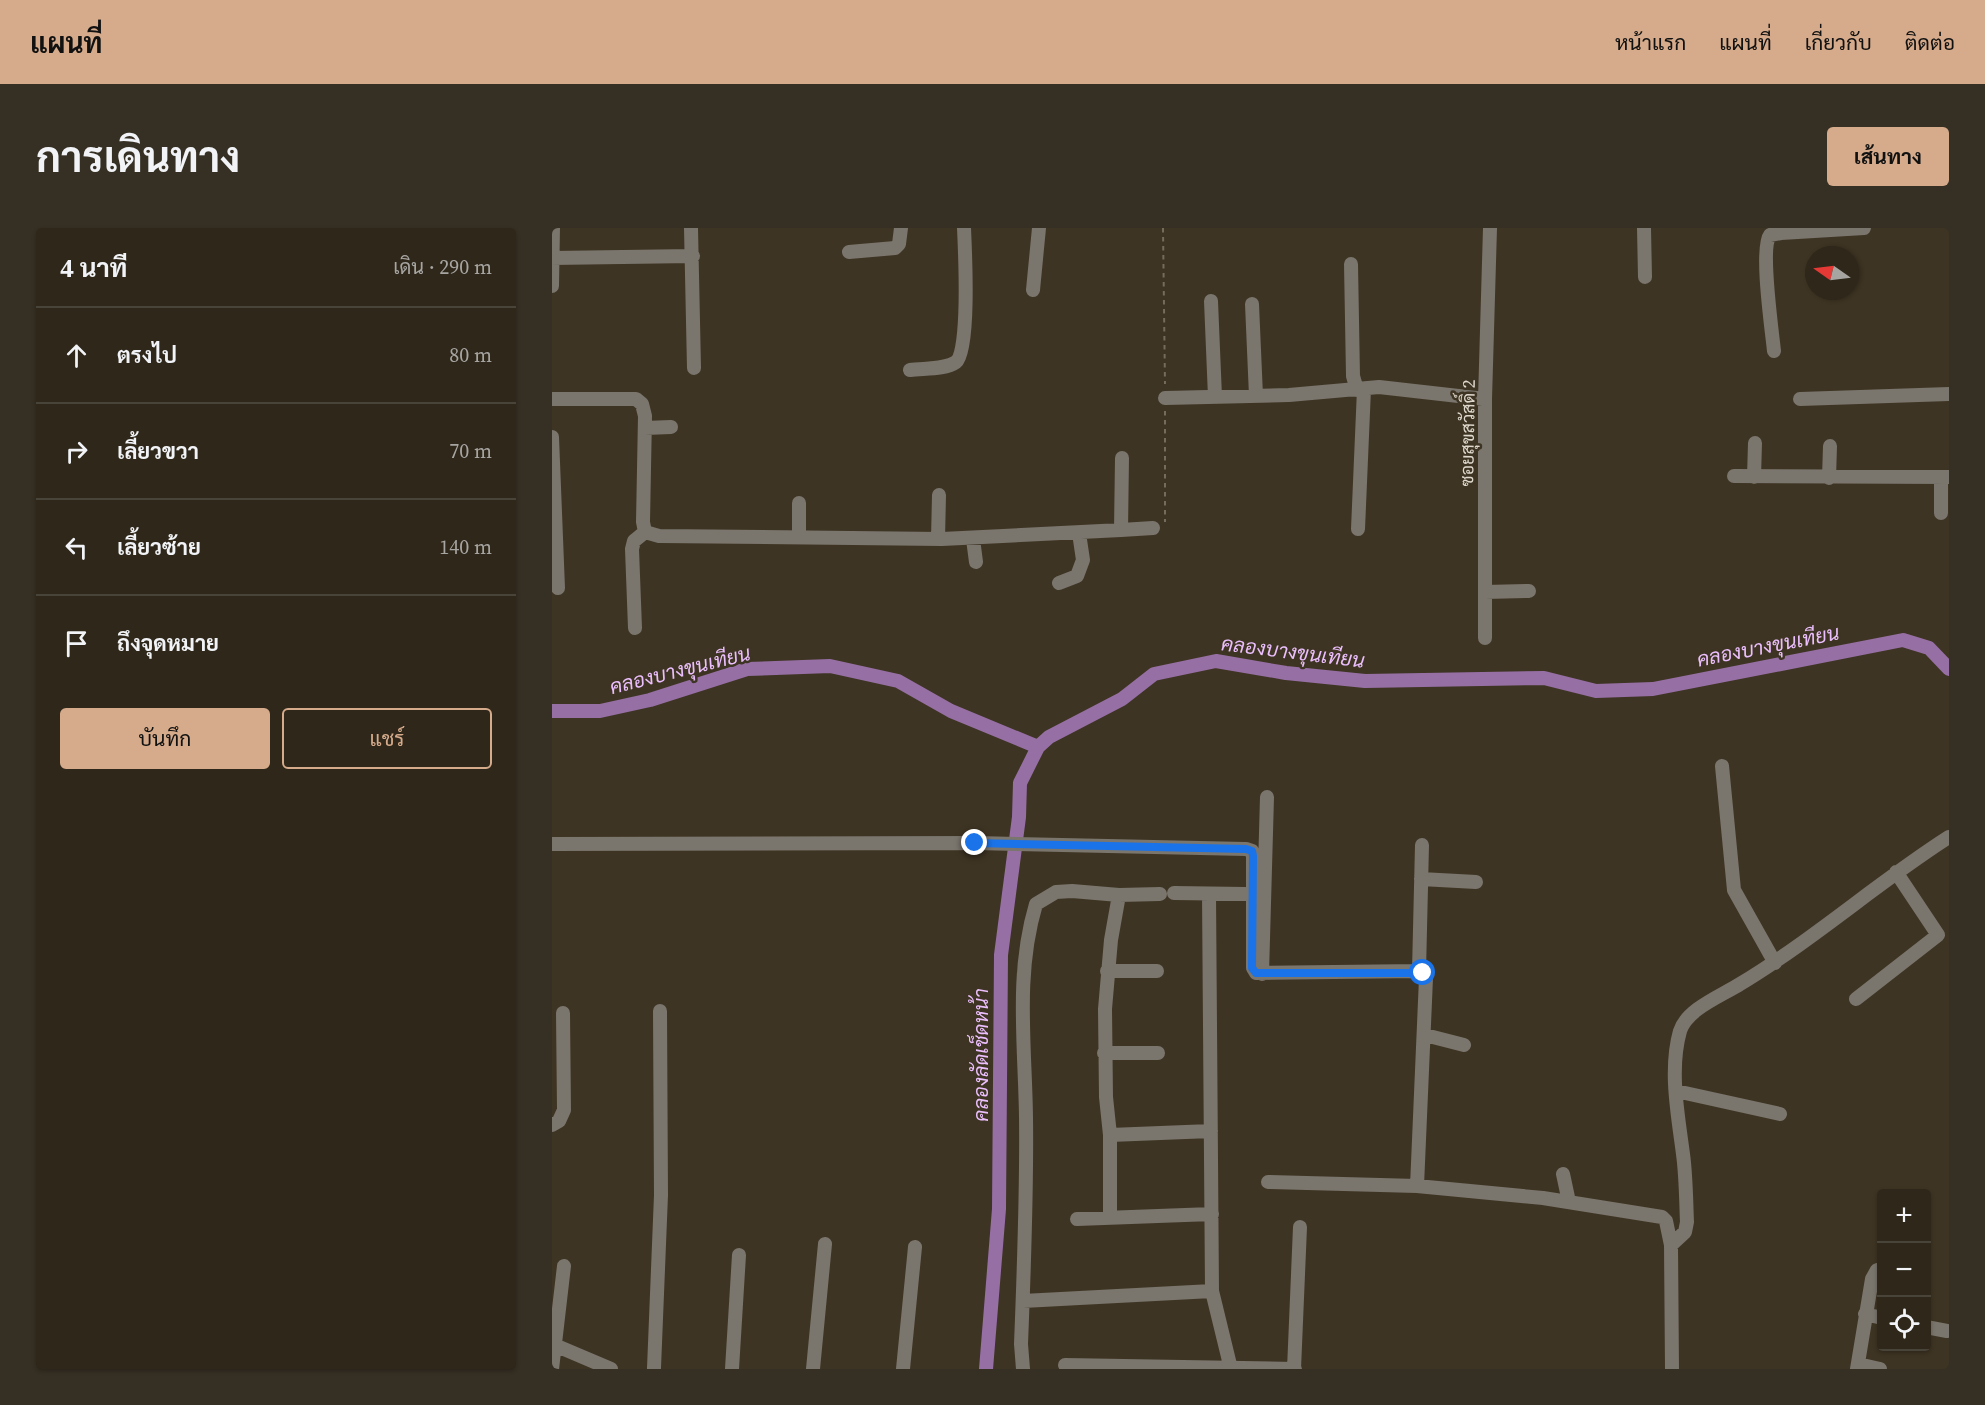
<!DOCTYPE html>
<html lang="th">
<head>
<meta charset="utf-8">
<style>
  body { margin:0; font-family:"Source Serif 4",Sarabun,serif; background:#362f23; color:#f1f3f6 }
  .controls { position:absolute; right:18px; bottom:18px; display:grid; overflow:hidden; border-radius:6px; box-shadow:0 2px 4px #0004 }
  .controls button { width:54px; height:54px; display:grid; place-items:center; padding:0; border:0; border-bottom:2px solid #494439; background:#2e271a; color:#f1f3f6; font:30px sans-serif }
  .compass { position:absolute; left:1253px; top:18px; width:54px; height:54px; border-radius:50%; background:#2e271a; box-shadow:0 2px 4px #0004; rotate:284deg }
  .stop { position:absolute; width:18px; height:18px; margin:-14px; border:4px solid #1a73e8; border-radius:50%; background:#fff }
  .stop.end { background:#1a73e8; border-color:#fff; box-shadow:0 2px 6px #0008 }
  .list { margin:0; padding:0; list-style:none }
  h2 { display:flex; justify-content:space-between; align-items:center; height:78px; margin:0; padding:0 24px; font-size:26px }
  h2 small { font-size:20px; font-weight:400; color:#a7a5a2 }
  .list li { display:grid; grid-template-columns:39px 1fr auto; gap:18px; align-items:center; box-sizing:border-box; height:96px; padding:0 24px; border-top:2px solid #494439 }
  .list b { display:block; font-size:22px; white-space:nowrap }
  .list em { font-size:20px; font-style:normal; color:#a7a5a2 }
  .actions { display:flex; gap:12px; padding:18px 24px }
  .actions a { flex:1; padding:14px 0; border:2px solid #d6ab8b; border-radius:6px; text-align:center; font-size:21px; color:#d6ab8b }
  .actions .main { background:#d6ab8b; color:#111 }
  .icon { flex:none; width:33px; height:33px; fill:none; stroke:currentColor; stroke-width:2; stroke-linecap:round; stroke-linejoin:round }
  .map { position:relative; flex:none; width:1397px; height:1141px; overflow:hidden; border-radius:6px }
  header { display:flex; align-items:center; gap:36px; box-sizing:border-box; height:84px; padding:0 30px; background:#d6ab8b; color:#111 }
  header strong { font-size:28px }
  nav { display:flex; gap:33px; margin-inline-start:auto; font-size:21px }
  .intro { display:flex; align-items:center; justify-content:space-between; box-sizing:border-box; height:144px; padding:0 36px }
  h1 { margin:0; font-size:42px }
  .button { padding:15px 27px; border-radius:6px; background:#d6ab8b; color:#111; font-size:21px; font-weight:700 }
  main { display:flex; gap:36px; padding:0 36px }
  aside { flex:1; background:#2e271a; border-radius:6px; box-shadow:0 2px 4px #0004 }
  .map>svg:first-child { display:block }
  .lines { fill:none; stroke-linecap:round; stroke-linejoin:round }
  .canal { stroke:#966fa5; stroke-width:14 }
  .path { stroke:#756c5d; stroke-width:2; stroke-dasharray:4.5 4.5; stroke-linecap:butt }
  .minor { stroke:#7a756d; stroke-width:14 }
  .route { stroke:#1a73e8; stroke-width:8 }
  .labels { text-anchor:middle; stroke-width:5; stroke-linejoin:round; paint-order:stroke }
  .street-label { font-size:18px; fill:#ded8cd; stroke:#3e3423 }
  .water-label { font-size:20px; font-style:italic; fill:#ebbffd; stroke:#3e3423 }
</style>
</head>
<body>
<header>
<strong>แผนที่</strong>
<nav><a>หน้าแรก</a><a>แผนที่</a><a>เกี่ยวกับ</a><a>ติดต่อ</a></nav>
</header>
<div class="intro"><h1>การเดินทาง</h1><a class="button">เส้นทาง</a></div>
<main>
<aside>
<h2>4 นาที<small>เดิน · 290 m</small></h2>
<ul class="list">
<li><svg class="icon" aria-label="ahead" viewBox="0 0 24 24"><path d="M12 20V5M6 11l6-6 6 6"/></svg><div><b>ตรงไป</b></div><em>80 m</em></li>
<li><svg class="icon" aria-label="right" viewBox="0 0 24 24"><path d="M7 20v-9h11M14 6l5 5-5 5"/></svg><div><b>เลี้ยวขวา</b></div><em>70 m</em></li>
<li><svg class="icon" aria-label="left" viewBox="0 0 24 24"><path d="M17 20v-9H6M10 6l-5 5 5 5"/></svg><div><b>เลี้ยวซ้าย</b></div><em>140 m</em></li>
<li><svg class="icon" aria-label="arrive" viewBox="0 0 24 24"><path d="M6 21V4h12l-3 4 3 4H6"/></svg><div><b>ถึงจุดหมาย</b></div></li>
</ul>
<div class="actions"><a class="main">บันทึก</a><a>แชร์</a></div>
</aside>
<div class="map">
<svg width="1397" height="1141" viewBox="0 0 1397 1141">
  <rect width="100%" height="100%" fill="#3e3423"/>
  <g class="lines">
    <path class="canal" d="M 0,483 L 48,483 L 98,472 L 195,441 L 278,438 L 346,453 L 399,483 L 486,519
      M 434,1141 L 447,981 L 449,727 L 467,589 L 468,555 L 486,519 L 497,509 L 570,471 L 602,446 L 664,433 L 734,445 L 813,453 L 992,450 L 1044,463 L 1101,461 L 1351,412 L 1377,420 L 1397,441"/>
    <path class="path" d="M 611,0 L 613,156
      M 613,183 L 613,294"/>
    <path class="minor" d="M 139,0 L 142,140
      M 1092,0 L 1093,49
      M 297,24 L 343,20 L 347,16 L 349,0
      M 0,30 L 141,28
      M 799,36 L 801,148 L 805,162
      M 0,58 L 1,0
      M 481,62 L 487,0
      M 659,73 L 663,169
      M 700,76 L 704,168
      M 1222,123 C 1220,103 1208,20 1218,7 L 1229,5 L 1312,0
      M 358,142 C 371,140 393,142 404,134 C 418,123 413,22 412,0
      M 613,170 L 737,167 L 827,159 L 933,171
      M 0,171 L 84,171 L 90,176 L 93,188 L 91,294 L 93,304 L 107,308 L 390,311 L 569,302 L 570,230
      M 1248,171 L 1397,166
      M 93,200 L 119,199
      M 0,209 L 6,360
      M 1182,248 L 1397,249
      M 1202,249 L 1203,215
      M 1277,250 L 1278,218
      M 247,275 L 247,308
      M 1389,285 L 1389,250
      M 806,301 L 812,161
      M 569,302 L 601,300
      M 386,311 L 387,267
      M 421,311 L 424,334
      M 507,355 L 525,348 L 531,332 L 527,305
      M 933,364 L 977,363
      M 83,400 L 80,321 L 82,313 L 93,304
      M 933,410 L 933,171 L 938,0
      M 1170,538 L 1182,662 L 1223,735
      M 0,616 L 423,615 L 694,621 L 700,623 L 701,628 L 701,740 L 704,745 L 867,743 L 874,750 L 865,958
      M 869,651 L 924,654
      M 622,665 L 693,666
      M 657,666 L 660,1063 L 679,1141
      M 555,743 L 605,743
      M 867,743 L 870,617
      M 710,746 L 715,569
      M 1304,771 L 1386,707 L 1344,644
      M 873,807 L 912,817
      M 552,825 L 606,825
      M 1124,863 L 1228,886
      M 0,897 L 7,893 L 12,882 L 11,785
      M 558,907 L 659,903
      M 1011,946 L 1017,974
      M 716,954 L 865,958 L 991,970 L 1110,989 L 1114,993 L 1119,1017 L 1120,1141
      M 558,990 L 558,907 L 554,869 L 553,781 L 559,712 L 567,667
      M 525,991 L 660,986
      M 1119,1017 L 1133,1004 L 1135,994 C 1134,971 1134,948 1131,926 C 1126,887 1117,842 1128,803 C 1135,781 1169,768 1188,756 C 1261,712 1325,655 1397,609
      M 471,1073 L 660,1063
      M 1313,1086 L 1330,1090
      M 1374,1099 L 1395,1103
      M 0,1116 L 59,1141
      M 1306,1136 L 1328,1141
      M 513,1137 L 743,1141
      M 102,1140 L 109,967 L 108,783
      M 0,1141 L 12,1038
      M 180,1141 L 187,1027
      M 261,1141 L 273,1016
      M 351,1141 L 363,1019
      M 471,1141 L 469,1116 C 472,1041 475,965 474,889 C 473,816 463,746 484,676 L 504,664 L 520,663 L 567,667 L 608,666
      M 742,1141 L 748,999
      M 1305,1141 L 1320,1051 L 1325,1042 L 1330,1041"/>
  </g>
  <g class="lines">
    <path class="route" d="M 423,615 L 694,621 L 700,623 L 701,628 L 700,740 L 704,745 L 871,745"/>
  </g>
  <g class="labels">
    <g class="street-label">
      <text transform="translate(916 205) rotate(-89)" y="6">ซอยสุขสวัสดิ์ 2</text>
    </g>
    <g class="water-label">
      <text transform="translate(1216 418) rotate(-11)" y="7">คลองบางขุนเทียน</text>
      <text transform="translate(741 424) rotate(7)" y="7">คลองบางขุนเทียน</text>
      <text transform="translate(128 442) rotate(-14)" y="7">คลองบางขุนเทียน</text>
      <text transform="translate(429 827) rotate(-90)" y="7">คลองลัดเช็ดหน้า</text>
    </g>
  </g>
</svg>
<div class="controls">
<button>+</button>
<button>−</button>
<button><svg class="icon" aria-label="locate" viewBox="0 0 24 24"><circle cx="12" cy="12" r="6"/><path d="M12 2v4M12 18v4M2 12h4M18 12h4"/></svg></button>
</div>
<svg class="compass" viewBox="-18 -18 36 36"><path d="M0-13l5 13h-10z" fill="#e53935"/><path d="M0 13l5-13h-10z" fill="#a7a5a2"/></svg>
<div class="stop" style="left:871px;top:745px"></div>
<div class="stop end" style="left:423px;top:615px"></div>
</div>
</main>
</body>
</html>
